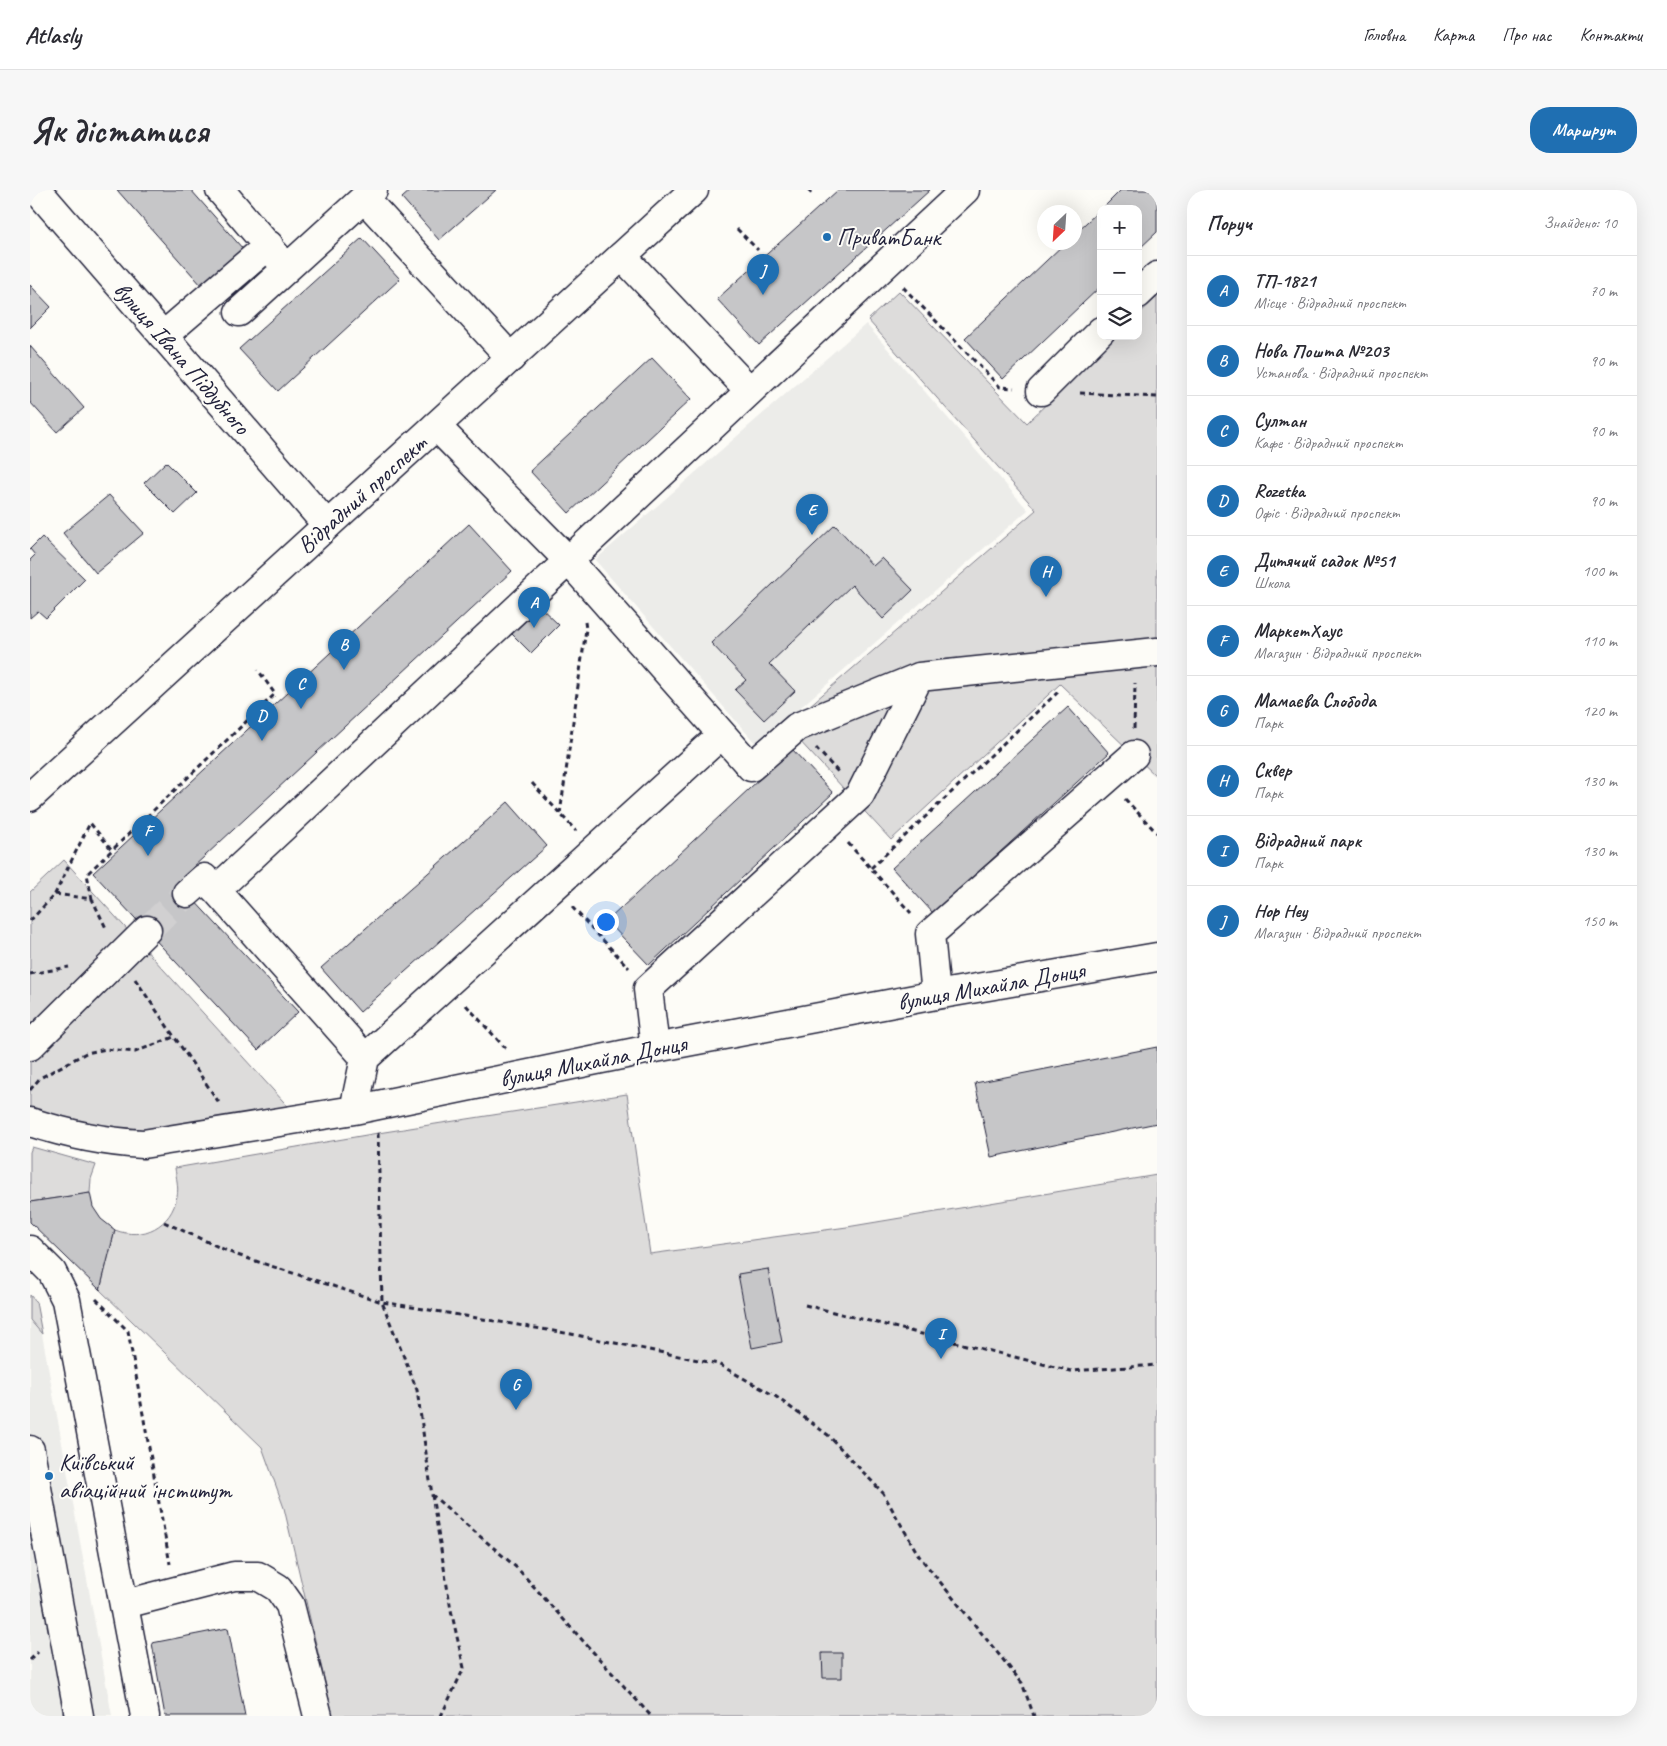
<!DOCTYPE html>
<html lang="uk">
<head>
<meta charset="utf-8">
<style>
  body { margin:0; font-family:Caveat,sans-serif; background:#f7f7f7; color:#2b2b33 }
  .controls { position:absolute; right:15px; top:15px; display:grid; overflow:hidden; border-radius:10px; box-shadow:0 5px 20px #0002 }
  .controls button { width:45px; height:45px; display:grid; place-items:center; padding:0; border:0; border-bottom:1px solid #e1e1e2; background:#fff; color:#2b2b33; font:25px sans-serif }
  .compass { position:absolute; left:1007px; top:15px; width:45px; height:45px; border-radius:50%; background:#fff; box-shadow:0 5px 20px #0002; rotate:205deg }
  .you { position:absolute; left:575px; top:731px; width:18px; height:18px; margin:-12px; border:4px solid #fff; border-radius:50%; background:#1a73e8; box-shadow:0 0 0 8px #1a73e833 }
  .badge { display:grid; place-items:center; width:32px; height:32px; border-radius:50%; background:#1f6fb2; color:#fff; font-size:16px; font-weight:700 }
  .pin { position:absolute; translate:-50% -41px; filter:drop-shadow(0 1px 2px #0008) }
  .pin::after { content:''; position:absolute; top:26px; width:18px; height:15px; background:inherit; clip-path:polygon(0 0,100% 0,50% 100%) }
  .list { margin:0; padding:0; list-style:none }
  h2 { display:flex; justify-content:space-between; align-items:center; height:65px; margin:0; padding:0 20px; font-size:21px }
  h2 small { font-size:16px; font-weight:400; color:#7c7c81 }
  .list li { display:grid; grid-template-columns:32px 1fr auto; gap:15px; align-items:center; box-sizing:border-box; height:70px; padding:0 20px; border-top:1px solid #e1e1e2 }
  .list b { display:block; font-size:19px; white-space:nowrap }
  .list p { margin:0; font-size:16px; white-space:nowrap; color:#7c7c81 }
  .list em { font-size:16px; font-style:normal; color:#7c7c81 }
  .icon { flex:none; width:28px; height:28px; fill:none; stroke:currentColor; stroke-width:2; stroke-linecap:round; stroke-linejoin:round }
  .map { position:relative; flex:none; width:1127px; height:1526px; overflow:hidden; border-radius:20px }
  header { display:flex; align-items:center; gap:30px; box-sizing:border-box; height:70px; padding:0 25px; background:#fff; border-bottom:1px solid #e1e1e2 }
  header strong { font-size:24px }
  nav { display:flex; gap:28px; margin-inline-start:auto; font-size:18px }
  .intro { display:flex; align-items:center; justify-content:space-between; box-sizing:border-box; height:120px; padding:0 30px }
  h1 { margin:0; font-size:35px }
  .button { padding:12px 22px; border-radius:20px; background:#1f6fb2; color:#fff; font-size:18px; font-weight:700 }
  main { display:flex; gap:30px; padding:0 30px }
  aside { flex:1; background:#fff; border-radius:20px; box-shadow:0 5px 20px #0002 }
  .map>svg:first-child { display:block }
  .built { fill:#ecece9 }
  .green { fill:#dddcdb; stroke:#807f8b }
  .building { fill:#c6c6c8; stroke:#22223b }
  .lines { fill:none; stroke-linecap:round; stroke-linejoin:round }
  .minor-tunnel { stroke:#d1d0d1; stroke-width:28; stroke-dasharray:28 14; stroke-linecap:butt }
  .minor-casing { stroke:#22223b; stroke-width:31 }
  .major-casing { stroke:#22223b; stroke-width:31 }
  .path { stroke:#22223b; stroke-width:3; stroke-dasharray:5 4; stroke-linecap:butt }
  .minor { stroke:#fdfcf7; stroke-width:28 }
  .major { stroke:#fdfcf7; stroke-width:28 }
  .poi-dot { fill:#1f6fb2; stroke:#fdfcf7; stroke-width:2 }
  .labels { text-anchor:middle; stroke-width:4; stroke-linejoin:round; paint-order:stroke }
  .poi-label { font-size:24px; fill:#22223b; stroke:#fdfcf7; text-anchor:start }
  .street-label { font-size:24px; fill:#22223b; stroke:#fdfcf7 }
</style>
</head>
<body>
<header>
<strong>Atlasly</strong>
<nav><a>Головна</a><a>Карта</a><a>Про нас</a><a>Контакти</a></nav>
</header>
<div class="intro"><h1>Як дістатися</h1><a class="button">Маршрут</a></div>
<main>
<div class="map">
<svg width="1127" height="1526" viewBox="0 0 1127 1526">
  <rect width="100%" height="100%" fill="#fdfcf7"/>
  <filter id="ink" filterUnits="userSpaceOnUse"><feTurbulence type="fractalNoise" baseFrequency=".02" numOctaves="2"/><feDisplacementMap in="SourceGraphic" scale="10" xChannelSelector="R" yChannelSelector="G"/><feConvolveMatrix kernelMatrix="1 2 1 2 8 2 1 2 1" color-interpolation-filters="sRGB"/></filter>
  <g filter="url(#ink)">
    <path class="built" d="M 836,134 L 998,320 L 727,555 L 565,370 Z
      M 0,1105 L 6,1112 L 12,1144 L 82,1526 L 0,1526 Z"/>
    <path class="green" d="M 869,101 L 997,233 L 1086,146 L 1108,146 L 1108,125 L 1127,107 L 1127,587 L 1030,494 L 861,650 L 756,536 L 1006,320 L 838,130 Z
      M 34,670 L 263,922 L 113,947 L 0,922 L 0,702 Z
      M 597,904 L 620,1064 L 817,1037 L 1127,985 L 1127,1526 L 303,1526 L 254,1318 L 232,1257 L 70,1100 L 85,1040 C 113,1051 142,1036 147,1006 C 149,997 146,987 145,978 L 348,943 Z
      M 2,957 L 66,975 L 61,989 L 60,1003 L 0,1012 L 0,962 Z
      M 0,1105 L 6,1112 L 12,1144 L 0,1130 Z"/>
    <path class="building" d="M 87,0 L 161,0 L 213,59 L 172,96 Z
      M 381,0 L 466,0 L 409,50 L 372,8 Z
      M 808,0 L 900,0 L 729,155 L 687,109 Z
      M 1091,0 L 1127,0 L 1127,42 L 1108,60 L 1108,19 L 1072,19 Z
      M 1071,19 L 1071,96 L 973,189 L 935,148 L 1036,52 L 1044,52 L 1044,44 Z
      M 332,48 L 370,89 L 248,201 L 209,159 Z
      M 0,95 L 21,117 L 0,138 Z
      M 0,156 L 54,218 L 27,242 L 0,212 Z
      M 622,168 L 661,209 L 539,323 L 500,281 Z
      M 136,272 L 167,303 L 145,324 L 114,293 Z
      M 79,305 L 114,343 L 66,383 L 33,343 Z
      M 439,334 L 482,381 L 147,692 L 268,822 L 228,860 L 63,683 Z
      M 805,335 L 843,376 L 852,368 L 883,400 L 853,429 L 822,395 L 739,474 L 765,501 L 734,530 L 705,500 L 716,490 L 681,453 Z
      M 12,347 L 55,389 L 16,428 L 8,421 L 0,428 L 0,370 L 5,365 L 0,359 Z
      M 507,414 L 529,435 L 501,463 L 480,442 Z
      M 1038,517 L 1079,563 L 903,723 L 862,678 Z
      M 762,559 L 803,603 L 619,775 L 577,731 Z
      M 478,612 L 517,656 L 330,822 L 291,778 Z
      M 1127,857 L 1127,933 L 961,967 L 945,893 Z
      M 60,1003 L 63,1017 L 71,1029 L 85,1040 L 70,1100 L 0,1032 L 0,1012 Z
      M 738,1079 L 752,1152 L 722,1158 L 708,1084 Z
      M 198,1438 L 215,1526 L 135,1526 L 122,1453 Z
      M 792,1463 L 812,1463 L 812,1488 L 793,1488 Z"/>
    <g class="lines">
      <path class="minor-tunnel" d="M 117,740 L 157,703"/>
      <defs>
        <path id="minor" d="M 7,0 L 297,335
          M 190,0 L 249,69
          M 334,8 L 481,168
          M 592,66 L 719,200
          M 1108,104 L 1127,86
          M 209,122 L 343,0
          M 133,146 L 239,55
          M 1011,201 L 1071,141
          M 406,236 L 538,370 L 721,577 L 767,537 L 889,487 L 1127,462
          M 186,700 L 335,868
          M 157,703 L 174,688 L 186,700 L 935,0
          M 906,805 L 900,744 L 1104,565
          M 0,856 L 117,740
          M 625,858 L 618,799 L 830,605 L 889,487
          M 324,920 L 335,868 L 691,545
          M 0,932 C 37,944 74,952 113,954 L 324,920 L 625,858 L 906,805 L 1127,767
          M 0,1060 L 22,1082 L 36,1110 L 115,1526
          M 0,1260 L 49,1526
          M 95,1414 L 204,1386 L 228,1386 L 248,1398 L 260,1415 L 288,1526"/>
        <path id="major" d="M 0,607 L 664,0"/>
      </defs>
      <use href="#minor" class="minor-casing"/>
      <use href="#major" class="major-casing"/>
      <path class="path" d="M 778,0 L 783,5
        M 707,39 L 728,60
        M 873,97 L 970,197 L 984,198
        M 1050,203 L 1127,207
        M 1104,539 L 1105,493
        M 786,558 L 809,583
        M 502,593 L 546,641
        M 1095,609 L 1127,643
        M 530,624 L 556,439 L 555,432
        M 818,653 L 881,723
        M 841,678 L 1028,502
        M 25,704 L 62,709 L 77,740
        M 62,709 L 57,684 L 245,504 L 228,480
        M 542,717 L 599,778
        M 0,731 L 25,704 L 60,633 L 82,660
        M 0,784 L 39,777
        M 105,789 L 190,914
        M 436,815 L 477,860
        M 0,900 L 10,888 L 56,863 L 76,859 L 105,862 L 144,847
        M 348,943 L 352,1112 L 387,1200 L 402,1305 L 487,1378 L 621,1526
        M 134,1032 L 204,1064 L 352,1112 L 541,1144 L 688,1174 L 745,1206 L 798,1245 L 853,1303 L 889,1366 L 992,1493 L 1004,1526
        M 66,1109 L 98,1141 L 140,1374
        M 775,1115 L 1041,1181 L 1127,1175
        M 402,1305 L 421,1420 L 434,1478 L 411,1526
        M 0,1470 L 8,1462"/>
      <use href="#minor" class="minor"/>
      <use href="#major" class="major"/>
    </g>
  </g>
  <g class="poi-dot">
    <circle cx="797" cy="47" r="5"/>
    <circle cx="19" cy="1286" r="5"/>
  </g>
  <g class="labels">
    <g class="poi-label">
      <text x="807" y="55">ПриватБанк</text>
      <text x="29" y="1280">Київський<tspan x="29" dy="28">авіаційний інститут</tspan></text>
    </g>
    <g class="street-label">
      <text transform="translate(152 168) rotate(49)" y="8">вулиця Івана Піддубного</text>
      <text transform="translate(332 304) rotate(-42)" y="8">Відрадний проспект</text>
      <text transform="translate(961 796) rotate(-10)" y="8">вулиця Михайла Донця</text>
      <text transform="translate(563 871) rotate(-11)" y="8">вулиця Михайла Донця</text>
    </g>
  </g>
</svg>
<div class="controls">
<button>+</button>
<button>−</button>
<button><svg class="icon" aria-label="layers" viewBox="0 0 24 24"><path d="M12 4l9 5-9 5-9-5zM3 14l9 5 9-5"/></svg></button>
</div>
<svg class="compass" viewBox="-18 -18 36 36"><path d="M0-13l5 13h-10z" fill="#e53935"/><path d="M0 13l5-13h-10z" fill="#7c7c81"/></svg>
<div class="you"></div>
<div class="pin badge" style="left:504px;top:438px">A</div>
<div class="pin badge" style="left:314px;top:480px">B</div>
<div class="pin badge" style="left:271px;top:519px">C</div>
<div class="pin badge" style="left:232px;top:551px">D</div>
<div class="pin badge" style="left:782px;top:345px">E</div>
<div class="pin badge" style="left:118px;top:666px">F</div>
<div class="pin badge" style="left:486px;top:1220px">G</div>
<div class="pin badge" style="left:1016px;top:407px">H</div>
<div class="pin badge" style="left:911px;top:1169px">I</div>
<div class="pin badge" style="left:733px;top:105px">J</div>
</div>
<aside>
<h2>Поруч<small>Знайдено: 10</small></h2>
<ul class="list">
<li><span class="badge">A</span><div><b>ТП-1821</b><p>Місце · Відрадний проспект</p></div><em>70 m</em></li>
<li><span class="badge">B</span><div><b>Нова Пошта №203</b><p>Установа · Відрадний проспект</p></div><em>90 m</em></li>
<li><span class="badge">C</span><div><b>Султан</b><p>Кафе · Відрадний проспект</p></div><em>90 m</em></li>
<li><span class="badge">D</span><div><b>Rozetka</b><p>Офіс · Відрадний проспект</p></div><em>90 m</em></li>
<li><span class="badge">E</span><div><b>Дитячий садок №51</b><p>Школа</p></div><em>100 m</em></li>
<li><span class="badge">F</span><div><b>МаркетХаус</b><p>Магазин · Відрадний проспект</p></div><em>110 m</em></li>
<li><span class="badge">G</span><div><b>Мамаєва Слобода</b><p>Парк</p></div><em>120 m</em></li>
<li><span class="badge">H</span><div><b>Сквер</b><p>Парк</p></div><em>130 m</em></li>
<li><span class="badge">I</span><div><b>Відрадний парк</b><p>Парк</p></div><em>130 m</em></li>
<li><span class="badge">J</span><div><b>Hop Hey</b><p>Магазин · Відрадний проспект</p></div><em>150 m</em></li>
</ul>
</aside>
</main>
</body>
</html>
